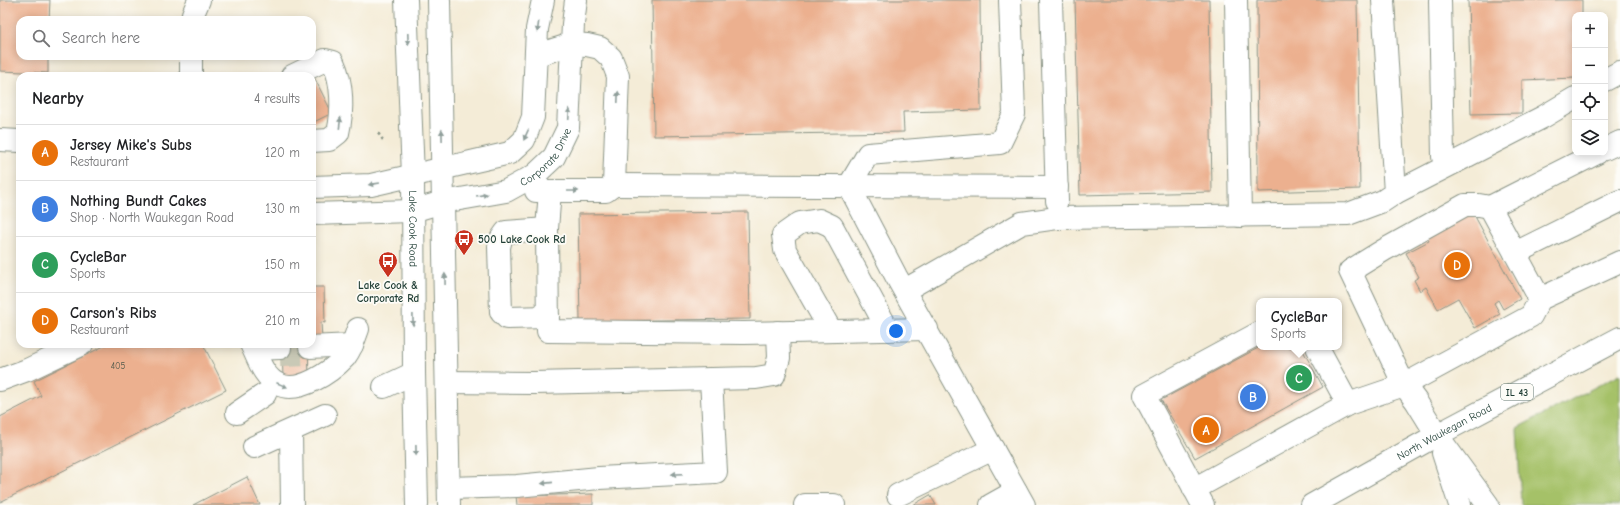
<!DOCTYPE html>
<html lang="en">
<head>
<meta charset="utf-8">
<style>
  body { margin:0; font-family:"Comic Neue",sans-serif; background:#f2f2f2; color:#202124 }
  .controls { position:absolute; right:12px; top:12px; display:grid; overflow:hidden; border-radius:8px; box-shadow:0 2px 10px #0003 }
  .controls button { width:36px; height:36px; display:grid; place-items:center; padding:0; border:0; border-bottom:1px solid #e0e0e0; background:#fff; color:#202124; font:20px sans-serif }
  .you { position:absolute; left:896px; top:331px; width:14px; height:14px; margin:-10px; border:3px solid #fff; border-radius:50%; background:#1a73e8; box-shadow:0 0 0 6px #1a73e833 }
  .badge { display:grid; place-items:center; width:26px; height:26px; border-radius:50%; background:#c8321e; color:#fff; font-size:13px; font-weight:700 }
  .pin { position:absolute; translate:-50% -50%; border:2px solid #fff; box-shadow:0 1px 4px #0006 }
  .popup { position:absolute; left:1256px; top:298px; width:86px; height:52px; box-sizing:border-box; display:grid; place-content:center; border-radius:8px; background:#fff; filter:drop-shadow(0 1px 3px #0005); font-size:13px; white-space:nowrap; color:#757577 }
  .popup b { font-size:15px; color:#202124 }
  .popup::after { content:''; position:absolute; left:50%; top:100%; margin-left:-8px; border:8px solid transparent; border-top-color:#fff }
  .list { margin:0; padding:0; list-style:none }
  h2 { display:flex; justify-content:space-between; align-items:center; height:52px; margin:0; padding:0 16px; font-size:17px }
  h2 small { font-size:13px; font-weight:400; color:#757577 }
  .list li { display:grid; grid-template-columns:26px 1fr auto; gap:12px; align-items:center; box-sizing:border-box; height:56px; padding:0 16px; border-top:1px solid #e0e0e0 }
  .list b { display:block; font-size:15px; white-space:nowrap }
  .list p { margin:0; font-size:13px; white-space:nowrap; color:#757577 }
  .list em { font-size:13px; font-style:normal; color:#757577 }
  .icon { flex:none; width:22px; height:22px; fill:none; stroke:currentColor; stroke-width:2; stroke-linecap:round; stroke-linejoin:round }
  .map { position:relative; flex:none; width:1620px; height:505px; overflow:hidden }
  .search { position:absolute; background:#fff; box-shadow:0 2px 10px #0003; left:16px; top:16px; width:300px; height:44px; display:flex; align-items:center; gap:10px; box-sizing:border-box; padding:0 14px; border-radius:12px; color:#757577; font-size:15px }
  .panel { position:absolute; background:#fff; box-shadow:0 2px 10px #0003; left:16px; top:72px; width:300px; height:276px; border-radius:12px }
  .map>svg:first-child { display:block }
  .green { fill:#a5c168; stroke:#627f4e }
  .building { fill:#ecb08f }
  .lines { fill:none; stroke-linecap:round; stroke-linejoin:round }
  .minor-tunnel { stroke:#c9c9b6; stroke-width:22; stroke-dasharray:22 11; stroke-linecap:butt }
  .minor-casing { stroke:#8a9486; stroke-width:24 }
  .major-casing { stroke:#8a9486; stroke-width:24 }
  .path { stroke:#8a9486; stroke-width:2.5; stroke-dasharray:3 3; stroke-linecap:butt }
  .minor { stroke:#fff; stroke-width:22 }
  .major { stroke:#fff; stroke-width:22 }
  .oneway { fill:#8f9e9a }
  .labels { text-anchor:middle; stroke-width:3.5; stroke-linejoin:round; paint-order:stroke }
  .number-label { font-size:9px; fill:#525a4b }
  .shield { fill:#fdfcf7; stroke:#62766e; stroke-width:1 }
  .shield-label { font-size:10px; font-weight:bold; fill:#1f3d34 }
  .street-label { font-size:11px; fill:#1f3d34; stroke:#fdfcf7 }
  .poi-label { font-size:11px; font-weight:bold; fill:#1f3d34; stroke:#fdfcf7; text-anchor:start }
</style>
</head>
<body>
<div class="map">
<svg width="1620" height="505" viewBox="0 0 1620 505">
  <rect width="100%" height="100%" fill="#fdfcf7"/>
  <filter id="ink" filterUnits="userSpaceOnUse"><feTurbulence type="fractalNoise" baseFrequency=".025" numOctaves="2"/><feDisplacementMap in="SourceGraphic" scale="8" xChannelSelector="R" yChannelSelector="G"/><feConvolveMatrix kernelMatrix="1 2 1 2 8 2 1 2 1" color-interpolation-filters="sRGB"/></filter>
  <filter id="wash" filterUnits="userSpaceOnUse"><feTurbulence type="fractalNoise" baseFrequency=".012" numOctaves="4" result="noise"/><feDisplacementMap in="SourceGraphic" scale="16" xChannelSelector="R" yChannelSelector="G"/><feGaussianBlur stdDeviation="0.9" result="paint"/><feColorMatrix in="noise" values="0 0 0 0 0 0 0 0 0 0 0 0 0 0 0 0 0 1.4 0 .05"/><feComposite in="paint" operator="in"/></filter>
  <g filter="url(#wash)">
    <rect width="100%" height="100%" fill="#f4ecd7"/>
    <path class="green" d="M 1620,374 L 1620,505 L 1521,505 L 1517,428 Z"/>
    <g id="blocks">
      <path class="building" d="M 0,0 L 50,0 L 49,20 L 20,20 L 20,56 L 48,56 L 48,73 L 0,71 Z
        M 652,0 L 980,0 L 981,110 L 903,112 L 904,132 L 654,136 Z
        M 1075,0 L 1209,0 L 1212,192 L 1080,195 Z
        M 1257,0 L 1357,0 L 1360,189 L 1258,192 Z
        M 1468,0 L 1582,0 L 1582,15 L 1575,15 L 1575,78 L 1522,80 L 1522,113 L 1471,114 Z
        M 311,71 L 332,113 L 312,123 L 312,76 Z
        M 1472,211 L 1520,299 L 1503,309 L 1498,300 L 1494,303 L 1500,314 L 1475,328 L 1458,298 L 1438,309 L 1426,287 L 1420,291 L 1414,280 L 1419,277 L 1406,253 L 1429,241 L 1424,232 Z
        M 748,212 L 750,319 L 580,321 L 578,214 Z
        M 312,287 L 324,287 L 325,323 L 321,322 L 322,340 L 312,341 Z
        M 108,344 L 203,344 L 226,390 L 0,502 L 0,417 L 41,396 L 34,381 Z
        M 282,344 L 308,344 L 309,377 L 283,378 Z
        M 1260,347 L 1301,347 L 1323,387 L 1195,458 L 1161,400 Z
        M 247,477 L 260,505 L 193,505 Z
        M 593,494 L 593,505 L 517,505 L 516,496 Z
        M 930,495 L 936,505 L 913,505 Z"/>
    </g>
  </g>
  <g filter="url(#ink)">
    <use href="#blocks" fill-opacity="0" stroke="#8a9486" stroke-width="1"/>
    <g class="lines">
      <path class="minor-tunnel" d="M 280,356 L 310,355"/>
      <defs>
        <g id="minor">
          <path d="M 1010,0 L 1014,114 L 1000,143 L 868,154 L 849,186 L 896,276 L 1024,505"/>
          <path d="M 1051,0 L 1057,201"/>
          <path d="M 1236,0 L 1240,216"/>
          <path d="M 1440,0 L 1443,157 L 1448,165"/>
          <path d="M 192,20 L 193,14 L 199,0"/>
          <path d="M 191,76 L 191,56"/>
          <path d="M 292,76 L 325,60 L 333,62 C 343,83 343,111 338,133 L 329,140 L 312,141"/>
          <path d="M 1605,80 L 1620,72"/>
          <path d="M 0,140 L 20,141"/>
          <path d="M 1605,149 L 1620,142"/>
          <path d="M 614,185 L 1057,187"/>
          <path d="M 312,187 L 371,185 L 510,153 L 524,140 L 533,117 L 537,29 L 543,0"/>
          <path d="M 536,191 L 606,191 L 614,185 L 618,76 L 611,58 L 600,48 L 587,45 L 572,44 L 537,55"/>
          <path d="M 550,191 L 547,229 L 548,331 L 744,333 L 927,329"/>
          <path d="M 1395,193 L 1543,117 L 1575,98"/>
          <path d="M 1490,207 L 1540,299"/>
          <path id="s1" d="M 312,214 L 412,211 L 443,202 L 506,191 L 535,175 L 554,157 L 568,128 L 573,24 L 576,0"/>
          <path d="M 547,229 L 506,232 L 501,239 L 499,247 L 501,312 L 507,318 L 548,317"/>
          <path d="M 1515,253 L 1620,201"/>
          <path d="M 905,290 L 1022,223 L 1057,218 L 1348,214 L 1383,201 L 1395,193 L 1383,0"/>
          <path d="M 831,331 L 785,250 L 783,235 L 800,223 L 819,220 L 832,226 L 888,330"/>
          <path d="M 251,344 C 258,358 263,377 278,384 C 298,395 331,372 345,357 C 351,349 355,338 358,329"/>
          <path d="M 310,347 L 352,345"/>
          <path d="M 1317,347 L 1348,404"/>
          <path d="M 254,349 L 280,348"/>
          <path d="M 0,380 L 27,370 L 82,344"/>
          <path d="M 447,382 L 534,383 L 756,378 L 774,375 L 779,358 L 778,332"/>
          <path d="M 384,387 L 414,373"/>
          <path d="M 237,413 L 265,394"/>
          <path d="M 291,432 L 292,505"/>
          <path d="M 254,447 L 325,415"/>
          <path d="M 1443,453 L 1460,505"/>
          <path d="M 449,488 L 517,486 L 599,478 L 716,472 L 711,379"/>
          <path d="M 1194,489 L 1348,404 L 1404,385 L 1531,316 L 1540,299 L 1620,262"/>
          <path d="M 898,495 L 993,449"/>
          <path d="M 805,505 L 834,505"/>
          <path d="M 991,505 L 1016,491"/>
          <path d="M 1203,505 L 1144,395 L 1259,333"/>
          <path d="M 1488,505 L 1437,435 L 1416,401 L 1404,385 L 1350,271 L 1384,250 L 1465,205 L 1479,205 L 1490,207 L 1597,153"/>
        </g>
        <g id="major">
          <path id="s2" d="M 406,0 L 413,176 L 414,373 L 417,505"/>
          <path d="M 439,0 L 449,505"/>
          <path id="s3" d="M 1312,505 L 1437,435 L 1620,338"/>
        </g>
      </defs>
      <use href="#minor" class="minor-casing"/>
      <use href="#major" class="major-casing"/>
      <path class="path" d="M 378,133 L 383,140"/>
      <use href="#minor" class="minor"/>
      <use href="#major" class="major"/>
    </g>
    <defs><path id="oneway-solid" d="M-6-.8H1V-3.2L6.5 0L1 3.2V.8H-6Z"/></defs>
    <g class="oneway">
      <use href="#oneway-solid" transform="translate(538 27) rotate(97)"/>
      <use href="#oneway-solid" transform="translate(408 39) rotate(88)"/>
      <use href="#oneway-solid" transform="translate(618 97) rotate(-88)"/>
      <use href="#oneway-solid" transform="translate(569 114) rotate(-87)"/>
      <use href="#oneway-solid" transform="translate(340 123) rotate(-83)"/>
      <use href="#oneway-solid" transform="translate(442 135) rotate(-91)"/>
      <use href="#oneway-solid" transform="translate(526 135) rotate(114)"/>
      <use href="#oneway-solid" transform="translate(374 184) rotate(171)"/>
      <use href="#oneway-solid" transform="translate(573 191)"/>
      <use href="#oneway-solid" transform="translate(482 195) rotate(-9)"/>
      <use href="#oneway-solid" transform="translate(445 279) rotate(-91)"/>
      <use href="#oneway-solid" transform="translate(413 320) rotate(89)"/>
      <use href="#oneway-solid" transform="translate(282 385) rotate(22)"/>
      <use href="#oneway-solid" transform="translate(416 450) rotate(89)"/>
      <use href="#oneway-solid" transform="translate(677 474) rotate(177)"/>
      <use href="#oneway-solid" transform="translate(547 483) rotate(174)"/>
    </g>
  </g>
  <defs>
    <symbol id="bus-pin" viewBox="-11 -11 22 30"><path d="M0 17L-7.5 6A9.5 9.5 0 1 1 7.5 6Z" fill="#c8321e" stroke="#fdfcf7"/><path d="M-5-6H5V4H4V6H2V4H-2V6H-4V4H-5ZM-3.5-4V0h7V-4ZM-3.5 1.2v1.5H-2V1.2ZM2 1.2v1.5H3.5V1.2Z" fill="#fff"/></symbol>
  </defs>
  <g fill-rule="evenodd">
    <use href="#bus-pin" x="453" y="228" width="22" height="30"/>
    <use href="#bus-pin" x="377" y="250" width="22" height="30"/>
  </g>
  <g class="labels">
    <g class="number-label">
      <text x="118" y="369">405</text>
    </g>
    <rect class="shield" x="1501" y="384" width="32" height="16" rx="3"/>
    <g class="shield-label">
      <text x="1517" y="396">IL 43</text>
    </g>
    <g class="street-label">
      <text dy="4" stroke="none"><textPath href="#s1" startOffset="250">Corporate Drive</textPath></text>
      <text dy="4" stroke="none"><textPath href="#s2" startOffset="229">Lake Cook Road</textPath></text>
      <text dy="4" stroke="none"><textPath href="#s3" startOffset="151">North Waukegan Road</textPath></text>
    </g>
    <g class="poi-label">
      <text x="478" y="243">500 Lake Cook Rd</text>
      <text x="388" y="289" text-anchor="middle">Lake Cook &amp;<tspan x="388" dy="13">Corporate Rd</tspan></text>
    </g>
  </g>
</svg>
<div class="controls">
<button>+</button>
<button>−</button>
<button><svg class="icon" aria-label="locate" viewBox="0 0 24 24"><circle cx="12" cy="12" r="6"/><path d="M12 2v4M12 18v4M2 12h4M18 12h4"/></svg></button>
<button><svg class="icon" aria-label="layers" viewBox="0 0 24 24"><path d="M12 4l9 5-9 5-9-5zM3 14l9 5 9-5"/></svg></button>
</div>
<div class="you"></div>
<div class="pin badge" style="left:1206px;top:430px;background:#e8710a">A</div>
<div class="pin badge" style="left:1253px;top:397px;background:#3f7fe0">B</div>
<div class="pin badge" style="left:1299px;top:378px;background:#2e9e5b">C</div>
<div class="popup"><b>CycleBar</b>Sports</div>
<div class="pin badge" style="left:1457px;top:265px;background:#e8710a">D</div>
<div class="search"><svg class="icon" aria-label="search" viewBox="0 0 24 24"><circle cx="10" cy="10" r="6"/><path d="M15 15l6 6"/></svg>Search here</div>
<section class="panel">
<h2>Nearby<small>4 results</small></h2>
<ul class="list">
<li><span class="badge" style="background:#e8710a">A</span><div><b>Jersey Mike's Subs</b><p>Restaurant</p></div><em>120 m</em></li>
<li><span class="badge" style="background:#3f7fe0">B</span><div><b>Nothing Bundt Cakes</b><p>Shop · North Waukegan Road</p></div><em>130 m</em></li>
<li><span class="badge" style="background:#2e9e5b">C</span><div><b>CycleBar</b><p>Sports</p></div><em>150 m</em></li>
<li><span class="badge" style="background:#e8710a">D</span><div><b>Carson's Ribs</b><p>Restaurant</p></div><em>210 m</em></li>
</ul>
</section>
</div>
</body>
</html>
